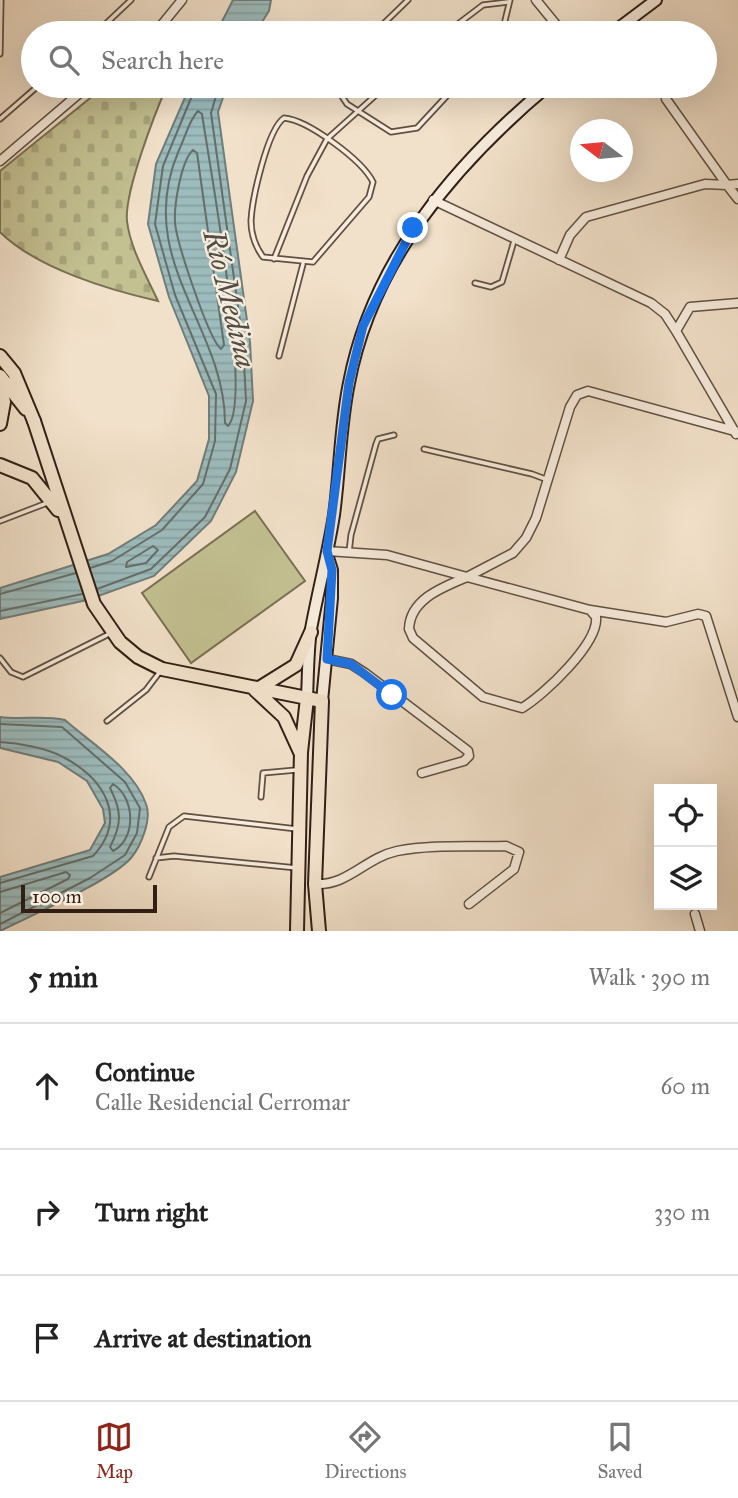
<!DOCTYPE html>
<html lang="en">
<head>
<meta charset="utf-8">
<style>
  body { margin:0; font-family:"IM FELL Great Primer",serif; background:#f6f6f6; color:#222 }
  .controls { position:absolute; right:21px; bottom:21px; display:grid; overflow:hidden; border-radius:0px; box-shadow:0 7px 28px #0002 }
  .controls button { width:63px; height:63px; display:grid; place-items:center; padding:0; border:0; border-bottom:2px solid #e0e0e0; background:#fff; color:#222; font:35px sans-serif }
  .compass { position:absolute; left:570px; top:119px; width:63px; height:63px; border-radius:50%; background:#fff; box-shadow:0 7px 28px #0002; rotate:286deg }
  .scale { position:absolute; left:21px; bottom:18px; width:136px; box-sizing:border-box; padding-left:7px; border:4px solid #311f15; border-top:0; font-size:19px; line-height:24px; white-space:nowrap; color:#311f15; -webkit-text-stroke:5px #f7ecdd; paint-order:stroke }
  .stop { position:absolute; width:21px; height:21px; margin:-16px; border:5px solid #1a73e8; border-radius:50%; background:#fff }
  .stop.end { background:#1a73e8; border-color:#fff; box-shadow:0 2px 7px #0008 }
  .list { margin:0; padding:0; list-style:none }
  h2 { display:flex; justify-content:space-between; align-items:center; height:91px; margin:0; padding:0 28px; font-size:30px }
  h2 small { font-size:23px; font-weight:400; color:#767676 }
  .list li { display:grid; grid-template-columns:46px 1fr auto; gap:21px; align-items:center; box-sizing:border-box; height:126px; padding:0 28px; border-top:2px solid #e0e0e0 }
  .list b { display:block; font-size:26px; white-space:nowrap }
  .list p { margin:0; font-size:23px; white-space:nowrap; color:#767676 }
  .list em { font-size:23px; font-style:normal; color:#767676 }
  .icon { flex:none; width:38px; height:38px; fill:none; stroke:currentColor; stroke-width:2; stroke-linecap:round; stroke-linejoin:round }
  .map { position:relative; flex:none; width:738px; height:931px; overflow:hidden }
  .search { position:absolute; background:#fff; box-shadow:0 7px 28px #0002; left:21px; right:21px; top:21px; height:77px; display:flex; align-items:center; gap:18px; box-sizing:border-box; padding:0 24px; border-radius:38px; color:#767676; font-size:26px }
  .sheet { height:469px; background:#fff }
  nav { display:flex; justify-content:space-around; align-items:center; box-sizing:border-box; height:98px; border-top:2px solid #e0e0e0; background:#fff; font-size:19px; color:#767676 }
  nav a { display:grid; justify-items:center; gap:4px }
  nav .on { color:#8f2418 }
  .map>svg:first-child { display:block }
  .green { fill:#c3c091; stroke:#7a7053; stroke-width:2 }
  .cemetery { fill:url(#cemetery-stones); stroke:#7a7053; stroke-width:2 }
  .water { fill:url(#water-rules); stroke:#717d7a; stroke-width:2 }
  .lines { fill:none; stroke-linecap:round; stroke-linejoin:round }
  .shore { stroke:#666e69; stroke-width:2 }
  .service-casing { stroke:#615042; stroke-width:7 }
  .minor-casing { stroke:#615042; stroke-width:11 }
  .secondary-casing { stroke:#311f15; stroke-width:14 }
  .primary-casing { stroke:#311f15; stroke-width:16 }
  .trunk-casing { stroke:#311f15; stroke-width:16 }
  .service { stroke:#f7ecdd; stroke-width:3.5 }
  .minor { stroke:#f7ecdd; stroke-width:8 }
  .secondary { stroke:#f7ecdd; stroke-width:10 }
  .primary { stroke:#f2e1ca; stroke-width:12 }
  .trunk { stroke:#f2e1ca; stroke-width:12 }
  .route { stroke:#1a73e8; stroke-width:9 }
  .labels { text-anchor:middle; stroke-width:5; stroke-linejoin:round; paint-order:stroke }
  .water-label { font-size:30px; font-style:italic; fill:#514e47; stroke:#f7ecdd }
</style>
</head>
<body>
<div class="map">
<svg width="738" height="931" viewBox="0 0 738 931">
  <defs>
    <pattern id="cemetery-stones" width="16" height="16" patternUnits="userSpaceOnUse" patternTransform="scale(1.75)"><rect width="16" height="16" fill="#c3c091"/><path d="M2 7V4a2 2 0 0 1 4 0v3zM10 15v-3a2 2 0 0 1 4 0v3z" fill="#a8a57c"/></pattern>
    <pattern id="water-rules" width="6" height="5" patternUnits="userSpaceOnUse" patternTransform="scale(1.75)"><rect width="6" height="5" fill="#9cbcbd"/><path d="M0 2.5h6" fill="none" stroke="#87a1a2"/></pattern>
  </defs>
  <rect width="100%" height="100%" fill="#f2e1ca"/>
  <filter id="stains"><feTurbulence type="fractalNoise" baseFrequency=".00286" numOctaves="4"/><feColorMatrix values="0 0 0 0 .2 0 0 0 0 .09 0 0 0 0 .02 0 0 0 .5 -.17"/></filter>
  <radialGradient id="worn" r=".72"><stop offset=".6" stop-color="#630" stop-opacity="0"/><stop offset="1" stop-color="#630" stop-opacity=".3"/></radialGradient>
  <path class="green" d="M 255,511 L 305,581 L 191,663 L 142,593 Z"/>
  <path class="cemetery" d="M 105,86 L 167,86 C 155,113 124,193 127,221 C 130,248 147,277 158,301 C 109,290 36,268 0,232 L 0,171 Z"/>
  <path class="water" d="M 233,0 L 271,0 L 269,11 L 255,33 L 216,33 Z
    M 190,86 L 227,86 L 218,112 L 250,342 L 253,401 L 236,472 L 211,521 L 154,576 L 87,600 L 0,619 L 0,588 L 108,554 L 156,525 L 197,481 L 209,439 L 209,396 L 169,297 L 148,224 L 156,164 Z
    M 0,717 C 22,720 44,715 65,720 C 92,744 134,769 146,804 C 152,819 141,846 131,858 C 111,881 30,916 0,931 L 0,877 L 90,850 L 105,823 L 103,809 L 87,781 L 58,762 L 0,748 Z"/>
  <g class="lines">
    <path class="shore" d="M 198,111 L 202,114 C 209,162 253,400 228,426 L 225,423 C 225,325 132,259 179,150 C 185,138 189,120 198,111 Z
      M 193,150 L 197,153 L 224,345 L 221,349 C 209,340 176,241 175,222 C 174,205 181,161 193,150 Z
      M 153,546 L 158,550 L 146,563 L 126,567 L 127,562 Z
      M 90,568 L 112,561 L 162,530 L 203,484 L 215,441 L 216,394 L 175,295 L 155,224 L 163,166 L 196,86
      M 97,589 L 151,569 L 205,517 L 230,469 L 246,401 L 243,343 L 211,113 L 219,86
      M 0,594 L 76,573
      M 0,611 L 82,594
      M 0,724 L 62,727 L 125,782 L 140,808 L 137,833 L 125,855 L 90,878 L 0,924
      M 0,742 C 18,743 47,748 63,757 C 103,778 129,817 93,856 L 0,883
      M 113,784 C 135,797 137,839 113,851 L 110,847 C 122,824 122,811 110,788 Z
      M 0,892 L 66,872 L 70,875 L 68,879 L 0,913"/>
    <defs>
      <path id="service" d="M 96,33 L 131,0
        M 374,33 L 408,0
        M 446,33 L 483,5 L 508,2
        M 502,33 L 510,0
        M 0,54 L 1,0
        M 335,86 L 347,104 L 391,132 L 417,128 L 456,86
        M 284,118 C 308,120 362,160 373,182 L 369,197 L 313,262 L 263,257 C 255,246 251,235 251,221 C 252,200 267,130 284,118 Z
        M 0,119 L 38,86
        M 274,259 L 307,176 L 327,139 L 386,86
        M 475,283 L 491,287 L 502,282 L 514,241
        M 279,356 L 303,264
        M 424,449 L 532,474 L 548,480
        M 0,521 L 47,503
        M 349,552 L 351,535 L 376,444 L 378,439 L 394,435
        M 0,658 L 11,672 L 23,677 L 109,634
        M 107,721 L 146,690 L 159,673
        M 261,797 L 263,773 L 296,770
        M 156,858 L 174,856 L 297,868
        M 149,877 L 169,827 L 184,816 L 297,829"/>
      <path id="minor" d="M 536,0 L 563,33
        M 155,33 L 182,0
        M 666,99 L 727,185 L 738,184
        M 0,161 L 88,86
        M 433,200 L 651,303 L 665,314 L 676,331 L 736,434
        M 559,260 L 570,235 L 586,217 L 705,184 L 727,185 L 738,199
        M 676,331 L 690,307 L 738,303
        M 327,551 L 387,555 L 467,577 L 513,553 L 526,538 L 536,518 L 570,407 L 577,395 L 588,391 L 738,432
        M 467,577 L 590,610 L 596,617 C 599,643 544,695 522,708 L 483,697 L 413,638 L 409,629 C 410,599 443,587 467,577 Z
        M 590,610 L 666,622 L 698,614 L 706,616 L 738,717
        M 327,659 L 351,664 L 365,673 L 468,751 L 469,756 L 464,761 L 422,773
        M 315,884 C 348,886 365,858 397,851 C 432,844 471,847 506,846 L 519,852 L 514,869 L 469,904
        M 695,914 L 700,931"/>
      <path id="secondary" d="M 612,33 L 656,0
        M 307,698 C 308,675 308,651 311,629 C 318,591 328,553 334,515 C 340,471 340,426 349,383 C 372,261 455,164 548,86
        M 322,701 L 332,598 L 332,570 L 327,554"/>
      <path id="primary" d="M 0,356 L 14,373 L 34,421
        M 0,376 L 26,409"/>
      <path id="trunk" d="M 0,383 L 4,402 L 0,424
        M 34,421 L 94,604 L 120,642 L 138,657 L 162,669 L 322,701 L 315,884 L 319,931
        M 0,465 L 32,478 L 58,510
        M 255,690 L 284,717 L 300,752
        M 256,690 L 296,665 L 311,632
        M 297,931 L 301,752 L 307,698"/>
    </defs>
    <use href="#service" class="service-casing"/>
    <use href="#minor" class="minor-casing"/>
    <use href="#secondary" class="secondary-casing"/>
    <use href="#primary" class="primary-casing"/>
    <use href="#trunk" class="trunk-casing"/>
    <use href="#service" class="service"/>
    <use href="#minor" class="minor"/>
    <use href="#secondary" class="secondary"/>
    <use href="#primary" class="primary"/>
    <use href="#trunk" class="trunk"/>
  </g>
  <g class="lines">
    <path class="route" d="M 392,695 L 351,664 L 327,659 L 332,570 L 327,551 L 349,383 L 363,326 L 413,228"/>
  </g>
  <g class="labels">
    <g class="water-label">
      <text transform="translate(230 299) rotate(76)" y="10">Río Medina</text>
    </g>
  </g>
  <rect width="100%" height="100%" filter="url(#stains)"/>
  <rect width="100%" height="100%" fill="url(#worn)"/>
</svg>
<div class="controls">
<button><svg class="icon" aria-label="locate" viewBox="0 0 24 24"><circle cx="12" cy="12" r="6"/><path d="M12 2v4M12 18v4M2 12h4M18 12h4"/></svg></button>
<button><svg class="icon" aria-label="layers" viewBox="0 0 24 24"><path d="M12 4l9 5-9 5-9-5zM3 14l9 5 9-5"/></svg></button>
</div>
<svg class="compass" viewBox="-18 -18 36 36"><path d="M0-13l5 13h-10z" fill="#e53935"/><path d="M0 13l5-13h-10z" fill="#767676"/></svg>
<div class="scale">100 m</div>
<div class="stop" style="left:392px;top:695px"></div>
<div class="stop end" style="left:413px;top:228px"></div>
<div class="search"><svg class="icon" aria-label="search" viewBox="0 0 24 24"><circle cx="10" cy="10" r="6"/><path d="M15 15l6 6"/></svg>Search here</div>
</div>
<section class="sheet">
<h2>5 min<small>Walk · 390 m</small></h2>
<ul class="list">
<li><svg class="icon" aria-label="ahead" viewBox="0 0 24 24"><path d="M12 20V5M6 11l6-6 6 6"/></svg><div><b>Continue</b><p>Calle Residencial Cerromar</p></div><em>60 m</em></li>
<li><svg class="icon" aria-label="right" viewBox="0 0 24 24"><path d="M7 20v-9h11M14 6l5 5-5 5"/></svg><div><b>Turn right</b></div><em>330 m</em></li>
<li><svg class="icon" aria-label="arrive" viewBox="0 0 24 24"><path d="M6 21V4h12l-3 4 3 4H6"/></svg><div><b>Arrive at destination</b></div></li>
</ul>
</section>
<nav>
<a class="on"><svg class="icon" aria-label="map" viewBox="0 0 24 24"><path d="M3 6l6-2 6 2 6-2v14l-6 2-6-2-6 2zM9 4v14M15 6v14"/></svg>Map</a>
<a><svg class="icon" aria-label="directions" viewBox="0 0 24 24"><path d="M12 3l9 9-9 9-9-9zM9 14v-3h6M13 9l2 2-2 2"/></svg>Directions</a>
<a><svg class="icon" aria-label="saved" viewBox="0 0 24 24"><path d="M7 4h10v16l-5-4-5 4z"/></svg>Saved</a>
</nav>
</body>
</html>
